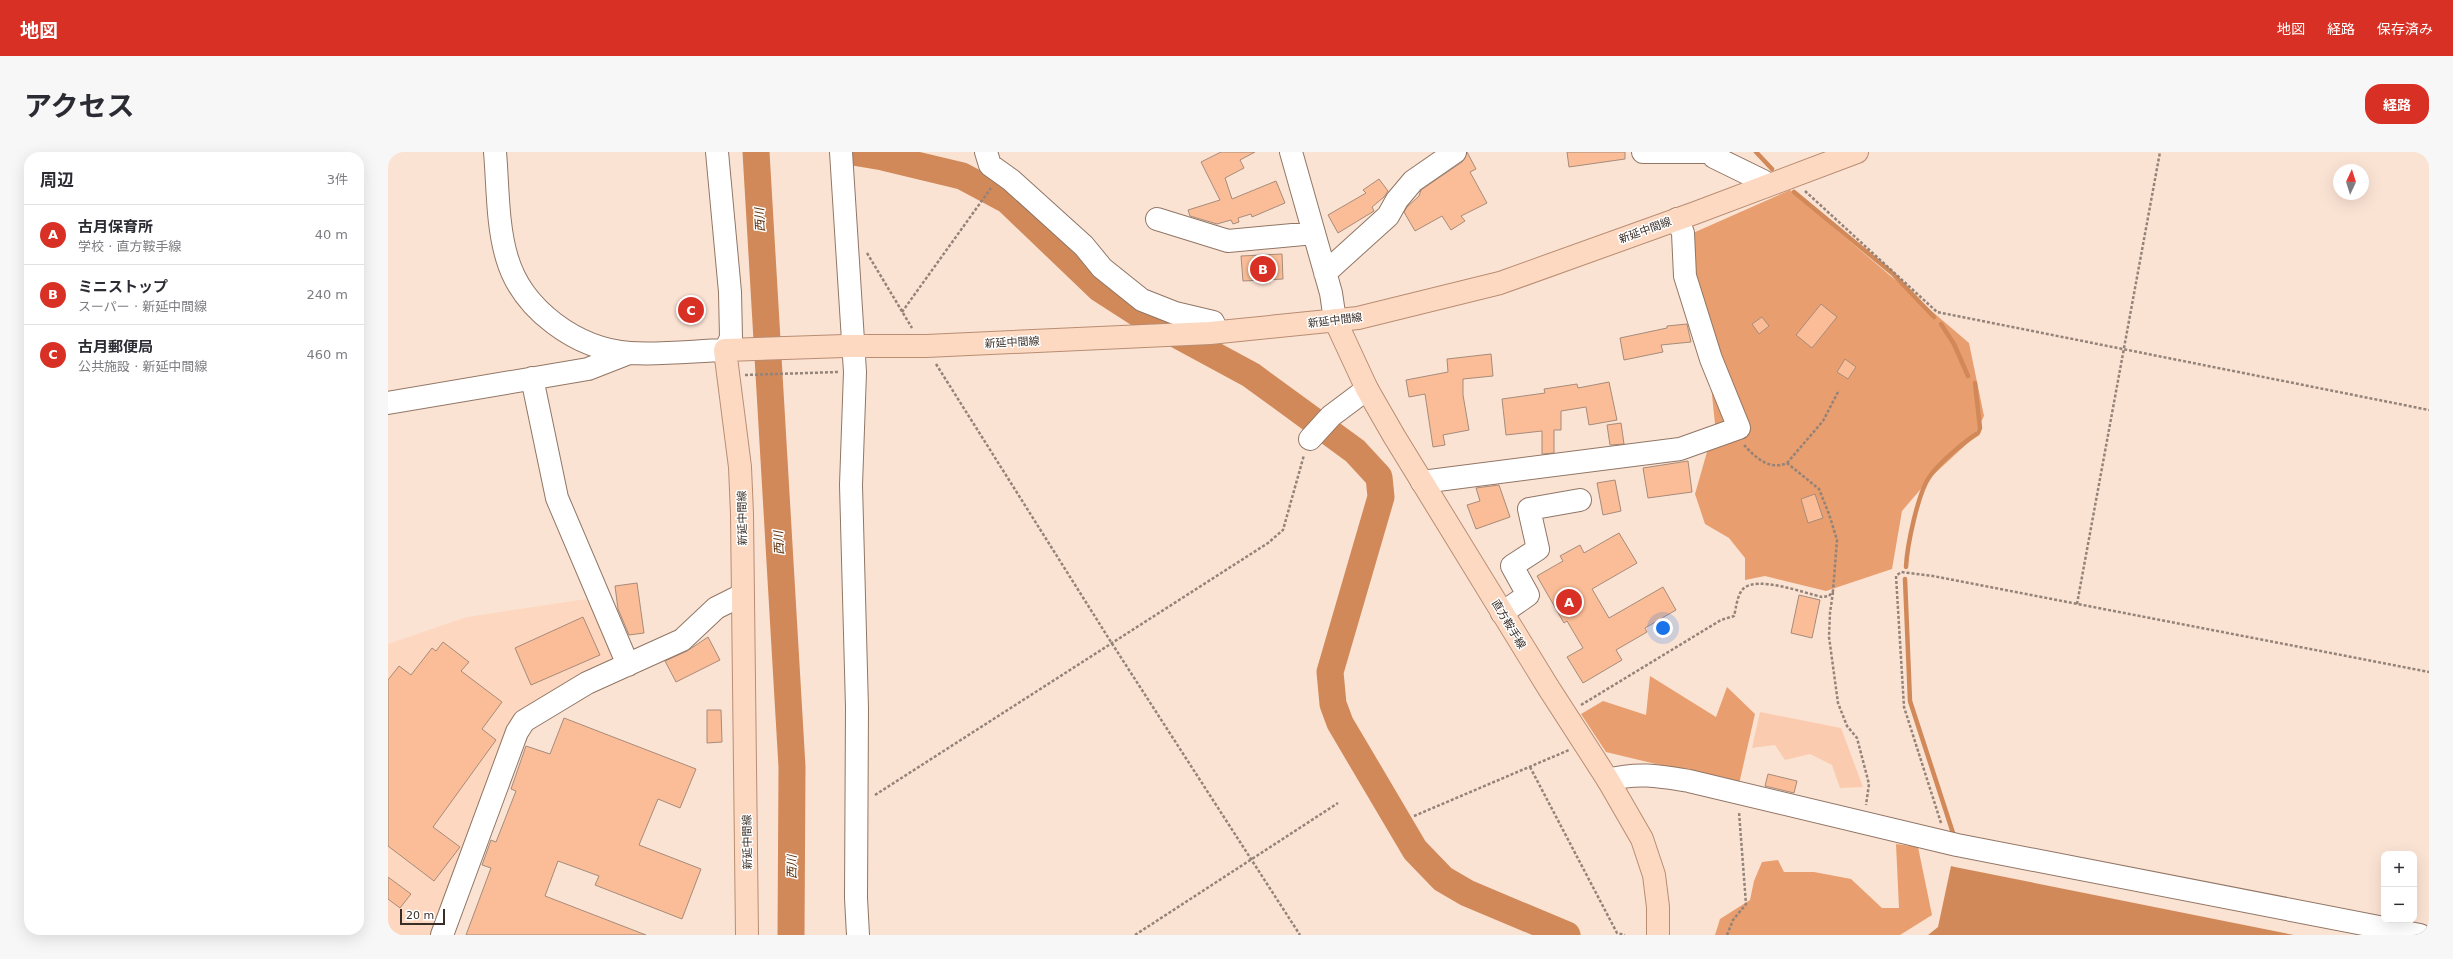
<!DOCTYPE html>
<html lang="ja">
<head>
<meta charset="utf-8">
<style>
  body { margin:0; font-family:"DejaVu Sans","Noto Sans JP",sans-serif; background:#f7f7f7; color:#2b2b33 }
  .controls { position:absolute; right:12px; bottom:12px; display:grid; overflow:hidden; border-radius:8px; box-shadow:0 4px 16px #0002 }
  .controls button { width:36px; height:36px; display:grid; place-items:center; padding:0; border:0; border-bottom:1px solid #e1e1e2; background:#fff; color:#2b2b33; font:20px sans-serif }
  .compass { position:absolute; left:1945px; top:12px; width:36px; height:36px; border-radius:50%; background:#fff; box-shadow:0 4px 16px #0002; rotate:4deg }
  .scale { position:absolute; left:12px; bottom:10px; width:45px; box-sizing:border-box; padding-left:4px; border:2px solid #392e27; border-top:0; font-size:11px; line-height:14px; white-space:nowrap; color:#392e27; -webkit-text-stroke:3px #fff; paint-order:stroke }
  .you { position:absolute; left:1275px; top:476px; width:14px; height:14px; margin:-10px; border:3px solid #fff; border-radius:50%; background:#1a73e8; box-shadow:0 0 0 6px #1a73e833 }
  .badge { display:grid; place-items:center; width:26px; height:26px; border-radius:50%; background:#d93025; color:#fff; font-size:13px; font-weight:700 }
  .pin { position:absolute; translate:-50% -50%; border:2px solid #fff; box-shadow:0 1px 4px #0006 }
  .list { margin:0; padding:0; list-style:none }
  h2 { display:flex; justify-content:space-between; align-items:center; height:52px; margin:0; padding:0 16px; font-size:17px }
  h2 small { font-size:13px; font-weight:400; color:#7c7c81 }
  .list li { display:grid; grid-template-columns:26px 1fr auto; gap:12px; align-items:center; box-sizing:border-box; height:60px; padding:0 16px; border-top:1px solid #e1e1e2 }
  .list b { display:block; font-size:15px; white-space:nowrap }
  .list p { margin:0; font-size:13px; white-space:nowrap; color:#7c7c81 }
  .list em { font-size:13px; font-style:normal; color:#7c7c81 }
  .map { position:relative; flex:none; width:2041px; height:783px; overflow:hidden; border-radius:16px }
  header { display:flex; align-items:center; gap:24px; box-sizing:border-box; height:56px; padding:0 20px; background:#d93025; color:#fff }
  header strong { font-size:19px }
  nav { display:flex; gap:22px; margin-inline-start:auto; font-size:14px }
  .intro { display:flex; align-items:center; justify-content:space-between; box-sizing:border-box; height:96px; padding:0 24px }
  h1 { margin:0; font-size:28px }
  .button { padding:10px 18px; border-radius:16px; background:#d93025; color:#fff; font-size:14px; font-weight:700 }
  main { display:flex; gap:24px; padding:0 24px }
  aside { flex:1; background:#fff; border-radius:16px; box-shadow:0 4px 16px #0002 }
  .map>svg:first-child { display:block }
  .built { fill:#fdd7c0 }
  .green { fill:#facbae }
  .forest { fill:#e89e6e }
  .water { fill:#d18959 }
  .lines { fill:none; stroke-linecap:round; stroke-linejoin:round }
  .stream { stroke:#d18959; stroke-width:4.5 }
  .river { stroke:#d18959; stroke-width:27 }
  .building { fill:#fabd97; stroke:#a78b7a }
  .minor-casing { stroke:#917665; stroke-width:24 }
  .major-casing { stroke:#b88d72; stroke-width:24 }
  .path { stroke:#948378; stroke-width:2.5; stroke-dasharray:3 2; stroke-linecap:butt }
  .minor { stroke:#fff; stroke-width:22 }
  .major { stroke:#fdd9c2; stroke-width:22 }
  .labels { text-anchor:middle; stroke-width:3; stroke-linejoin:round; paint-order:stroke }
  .street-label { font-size:11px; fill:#392e27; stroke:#fff }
  .water-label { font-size:12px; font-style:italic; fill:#5a2c05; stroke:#fff }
</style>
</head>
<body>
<header>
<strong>地図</strong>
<nav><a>地図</a><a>経路</a><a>保存済み</a></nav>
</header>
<div class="intro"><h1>アクセス</h1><a class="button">経路</a></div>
<main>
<aside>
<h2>周辺<small>3件</small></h2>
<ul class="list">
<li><span class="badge">A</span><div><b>古月保育所</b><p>学校 · 直方鞍手線</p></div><em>40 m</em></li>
<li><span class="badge">B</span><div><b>ミニストップ</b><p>スーパー · 新延中間線</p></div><em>240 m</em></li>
<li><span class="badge">C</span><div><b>古月郵便局</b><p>公共施設 · 新延中間線</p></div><em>460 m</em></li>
</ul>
</aside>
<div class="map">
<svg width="2041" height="783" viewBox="0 0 2041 783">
  <rect width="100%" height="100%" fill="#fbe3d4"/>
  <path class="built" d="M 212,445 L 232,507 L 137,559 L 44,783 L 0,783 L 0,492 L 79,465 Z"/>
  <path class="green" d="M 1372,560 L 1453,576 L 1475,635 L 1452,636 L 1444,613 L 1422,602 L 1397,608 L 1387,593 L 1364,596 Z"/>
  <path class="forest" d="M 1402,38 L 1581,191 L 1596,264 L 1584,287 L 1544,324 L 1514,359 L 1504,417 L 1438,439 L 1377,424 L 1357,428 L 1357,406 L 1341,386 L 1317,372 L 1307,342 L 1327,272 L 1321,214 L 1293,99 L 1305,81 Z
    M 1262,524 L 1328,565 L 1339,535 L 1367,562 L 1351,632 L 1218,600 L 1193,562 L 1215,549 L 1258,563 Z
    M 1508,692 L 1530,695 L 1544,763 L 1512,783 L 1327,783 L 1332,767 L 1362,748 L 1366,729 L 1374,710 L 1390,708 L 1396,720 L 1426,720 L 1463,727 L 1494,756 L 1511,756 Z"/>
  <path class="water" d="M 1563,714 L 1567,715 L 1906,783 L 1540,783 L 1550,775 Z"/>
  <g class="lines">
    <path class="stream" d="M 1368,0 L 1384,17
      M 1406,40 L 1504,121 L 1546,165
      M 1553,172 L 1566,192 L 1580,224
      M 1518,415 C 1519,394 1530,340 1542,324 C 1552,310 1576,290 1590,281 L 1592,276 L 1587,231
      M 1517,427 L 1522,549 L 1565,681"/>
    <path class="river" d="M 368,0 L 404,615 L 403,783
      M 465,0 L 495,5 L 574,24 L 619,48 L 712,137 L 754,164 L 863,223 L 967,299 L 991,325 L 993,345 L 942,520 L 945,552 L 952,571 L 1027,698 L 1055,727 L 1079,741 L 1179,783"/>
  </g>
  <path class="building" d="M 833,0 L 867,0 L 852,8 L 856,16 L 837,26 L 844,47 L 888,29 L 897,51 L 864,65 L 863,62 L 850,66 L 851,70 L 845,72 L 843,68 L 829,72 L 802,64 L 800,58 L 832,48 L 813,10 Z
    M 1079,0 L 1088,17 L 1082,20 L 1099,51 L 1073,64 L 1077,69 L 1063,78 L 1054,64 L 1027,79 L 1016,60 L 1019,55 L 1031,44 L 1033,38 L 1074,10 Z
    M 1179,0 L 1237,0 L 1237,7 L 1181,15 Z
    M 991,27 L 1000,39 L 996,45 L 984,55 L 986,59 L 950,81 L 940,63 L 978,41 L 975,38 Z
    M 894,102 L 895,127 L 855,129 L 853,104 Z
    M 1433,152 L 1449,165 L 1424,196 L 1408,183 Z
    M 1374,165 L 1381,174 L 1371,182 L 1364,172 Z
    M 1299,172 L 1303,190 L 1273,193 L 1275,200 L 1236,208 L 1232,186 L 1279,176 L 1279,174 Z
    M 1103,202 L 1105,224 L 1075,227 L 1075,243 L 1081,278 L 1055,283 L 1057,293 L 1045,295 L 1037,242 L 1021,245 L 1018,228 L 1060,220 L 1059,207 Z
    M 1457,207 L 1468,215 L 1460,227 L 1449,220 Z
    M 1221,230 L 1229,268 L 1201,273 L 1198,255 L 1173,259 L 1173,278 L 1166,278 L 1166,301 L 1154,302 L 1154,279 L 1118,283 L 1114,247 L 1157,241 L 1156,237 L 1189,232 L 1190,236 Z
    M 1233,271 L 1236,292 L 1222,293 L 1219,273 Z
    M 1300,309 L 1304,340 L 1260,346 L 1255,316 Z
    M 1227,328 L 1233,359 L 1215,363 L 1209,331 Z
    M 1111,333 L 1122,365 L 1088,377 L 1079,353 L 1092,349 L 1088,336 Z
    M 1427,342 L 1435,366 L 1420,371 L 1413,347 Z
    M 1231,381 L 1249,411 L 1204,437 L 1221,466 L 1275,435 L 1288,458 L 1257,476 L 1259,480 L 1228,498 L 1234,508 L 1195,531 L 1179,505 L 1195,496 L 1179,469 L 1176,471 L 1149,424 L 1175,409 L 1172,404 L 1192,393 L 1196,401 Z
    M 249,431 L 256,481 L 241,483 L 230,457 L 227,434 Z
    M 1411,443 L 1432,448 L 1424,486 L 1403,481 Z
    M 195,465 L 212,503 L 143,533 L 127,496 Z
    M 320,485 L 332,508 L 288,530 L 277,509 L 299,499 Z
    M 55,490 L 81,510 L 73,519 L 114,550 L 94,577 L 108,588 L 45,675 L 72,695 L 46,729 L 0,694 L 0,528 L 11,514 L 23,523 L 44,496 L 48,499 Z
    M 319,558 L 333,558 L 334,590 L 319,591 Z
    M 176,566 L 308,617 L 292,656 L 270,647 L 251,693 L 313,717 L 294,767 L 207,733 L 211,724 L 170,709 L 157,744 L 258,783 L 78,783 L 103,716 L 94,713 L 103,688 L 108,690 L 128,639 L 123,637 L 138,594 L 162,602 Z
    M 1380,622 L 1409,629 L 1406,641 L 1377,634 Z
    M 0,725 L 23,742 L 12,756 L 0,747 Z"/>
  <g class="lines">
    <defs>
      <path id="minor" d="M 107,0 C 110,34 109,73 119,106 C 134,158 189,197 242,201 C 273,203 306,199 337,198 L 343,186 L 342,140 L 329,0
        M 453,0 L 467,220 L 463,333 L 469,556 L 468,746 L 470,783
        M 598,0 L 602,13 L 623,28 L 696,94 L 714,116 L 754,148 L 787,161 L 825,170 L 830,180
        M 903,0 L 943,141 L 947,168
        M 1255,0 L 1323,0 L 1326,5 L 1375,29 L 1379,33
        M 769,67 L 840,89 L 926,81
        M 937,121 L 1000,64 L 1009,48 L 1025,29 L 1067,0
        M 144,226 L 169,346 L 240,513
        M 0,251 L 200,217 L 241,201
        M 922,287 L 943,264 L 979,237
        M 1034,330 L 1292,297 L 1351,276 L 1323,207 L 1297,124 L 1295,81 L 1289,67
        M 1114,461 L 1140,443 L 1124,414 L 1150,397 L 1141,357 L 1192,348
        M 1220,628 C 1250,620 1271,624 1301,629 L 1569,693 L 2032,783
        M 54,783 L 129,580 L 136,569 L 199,531 L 294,488 L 328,456 L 354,443"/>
      <path id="major" d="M 947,168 L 979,237 L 1006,284 L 1160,535 L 1220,628 L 1254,687 L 1266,723 L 1270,755 L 1270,783
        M 359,783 L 354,362 L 352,315 L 337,198 L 457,194 L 538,194 L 822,181 L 970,166 L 1112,131 L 1307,61 L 1469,0"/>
    </defs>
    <use href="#minor" class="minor-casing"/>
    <use href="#major" class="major-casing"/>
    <path class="path" d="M 1417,39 L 1549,160 L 2041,258
      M 479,101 L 524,176
      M 514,160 L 603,36
      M 548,212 L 723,490 L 912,783
      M 357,223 L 450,220
      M 1399,311 L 1435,269 L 1451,238
      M 1445,440 L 1442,461 L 1441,485 L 1450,551 L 1459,574 L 1469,586 L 1481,632 L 1478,653
      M 1689,452 L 1772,0
      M 1193,553 L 1333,468 L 1346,464 C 1348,457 1349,443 1355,437 C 1369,423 1416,441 1434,445 L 1441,444 L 1445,439 L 1449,388 L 1441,362 L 1431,337 L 1399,311 C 1381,319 1367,305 1356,293
      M 1142,615 L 1229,781 L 1237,783
      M 487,643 L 880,391 L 895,378 L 916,303
      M 1026,664 L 1181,598
      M 1553,671 L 1516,555 L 1508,424 L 1513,420 L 1545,424 L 2041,520
      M 747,783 L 950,651
      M 1339,783 L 1345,768 L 1358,752 L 1351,660"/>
    <use href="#minor" class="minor"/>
    <use href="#major" class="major"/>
  </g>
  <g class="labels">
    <g class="street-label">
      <text transform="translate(1257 78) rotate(-20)" y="4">新延中間線</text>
      <text transform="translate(947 168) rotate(-7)" y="4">新延中間線</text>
      <text transform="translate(624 190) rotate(-3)" y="4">新延中間線</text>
      <text transform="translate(354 366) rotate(-91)" y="4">新延中間線</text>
      <text transform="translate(1121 472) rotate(59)" y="4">直方鞍手線</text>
      <text transform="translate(359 690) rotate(-91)" y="4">新延中間線</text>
    </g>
    <g class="water-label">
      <text transform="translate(372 68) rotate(-93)" y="4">西川</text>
      <text transform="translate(391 391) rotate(-93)" y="4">西川</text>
      <text transform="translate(404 715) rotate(-90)" y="4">西川</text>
    </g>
  </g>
</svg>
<div class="controls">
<button>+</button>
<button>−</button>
</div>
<svg class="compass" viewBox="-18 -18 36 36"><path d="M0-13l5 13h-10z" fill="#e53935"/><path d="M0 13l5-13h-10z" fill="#7c7c81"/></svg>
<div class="scale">20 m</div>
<div class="you"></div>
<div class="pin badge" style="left:1181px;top:450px">A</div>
<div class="pin badge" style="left:875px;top:117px">B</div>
<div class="pin badge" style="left:303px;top:158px">C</div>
</div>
</main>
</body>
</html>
